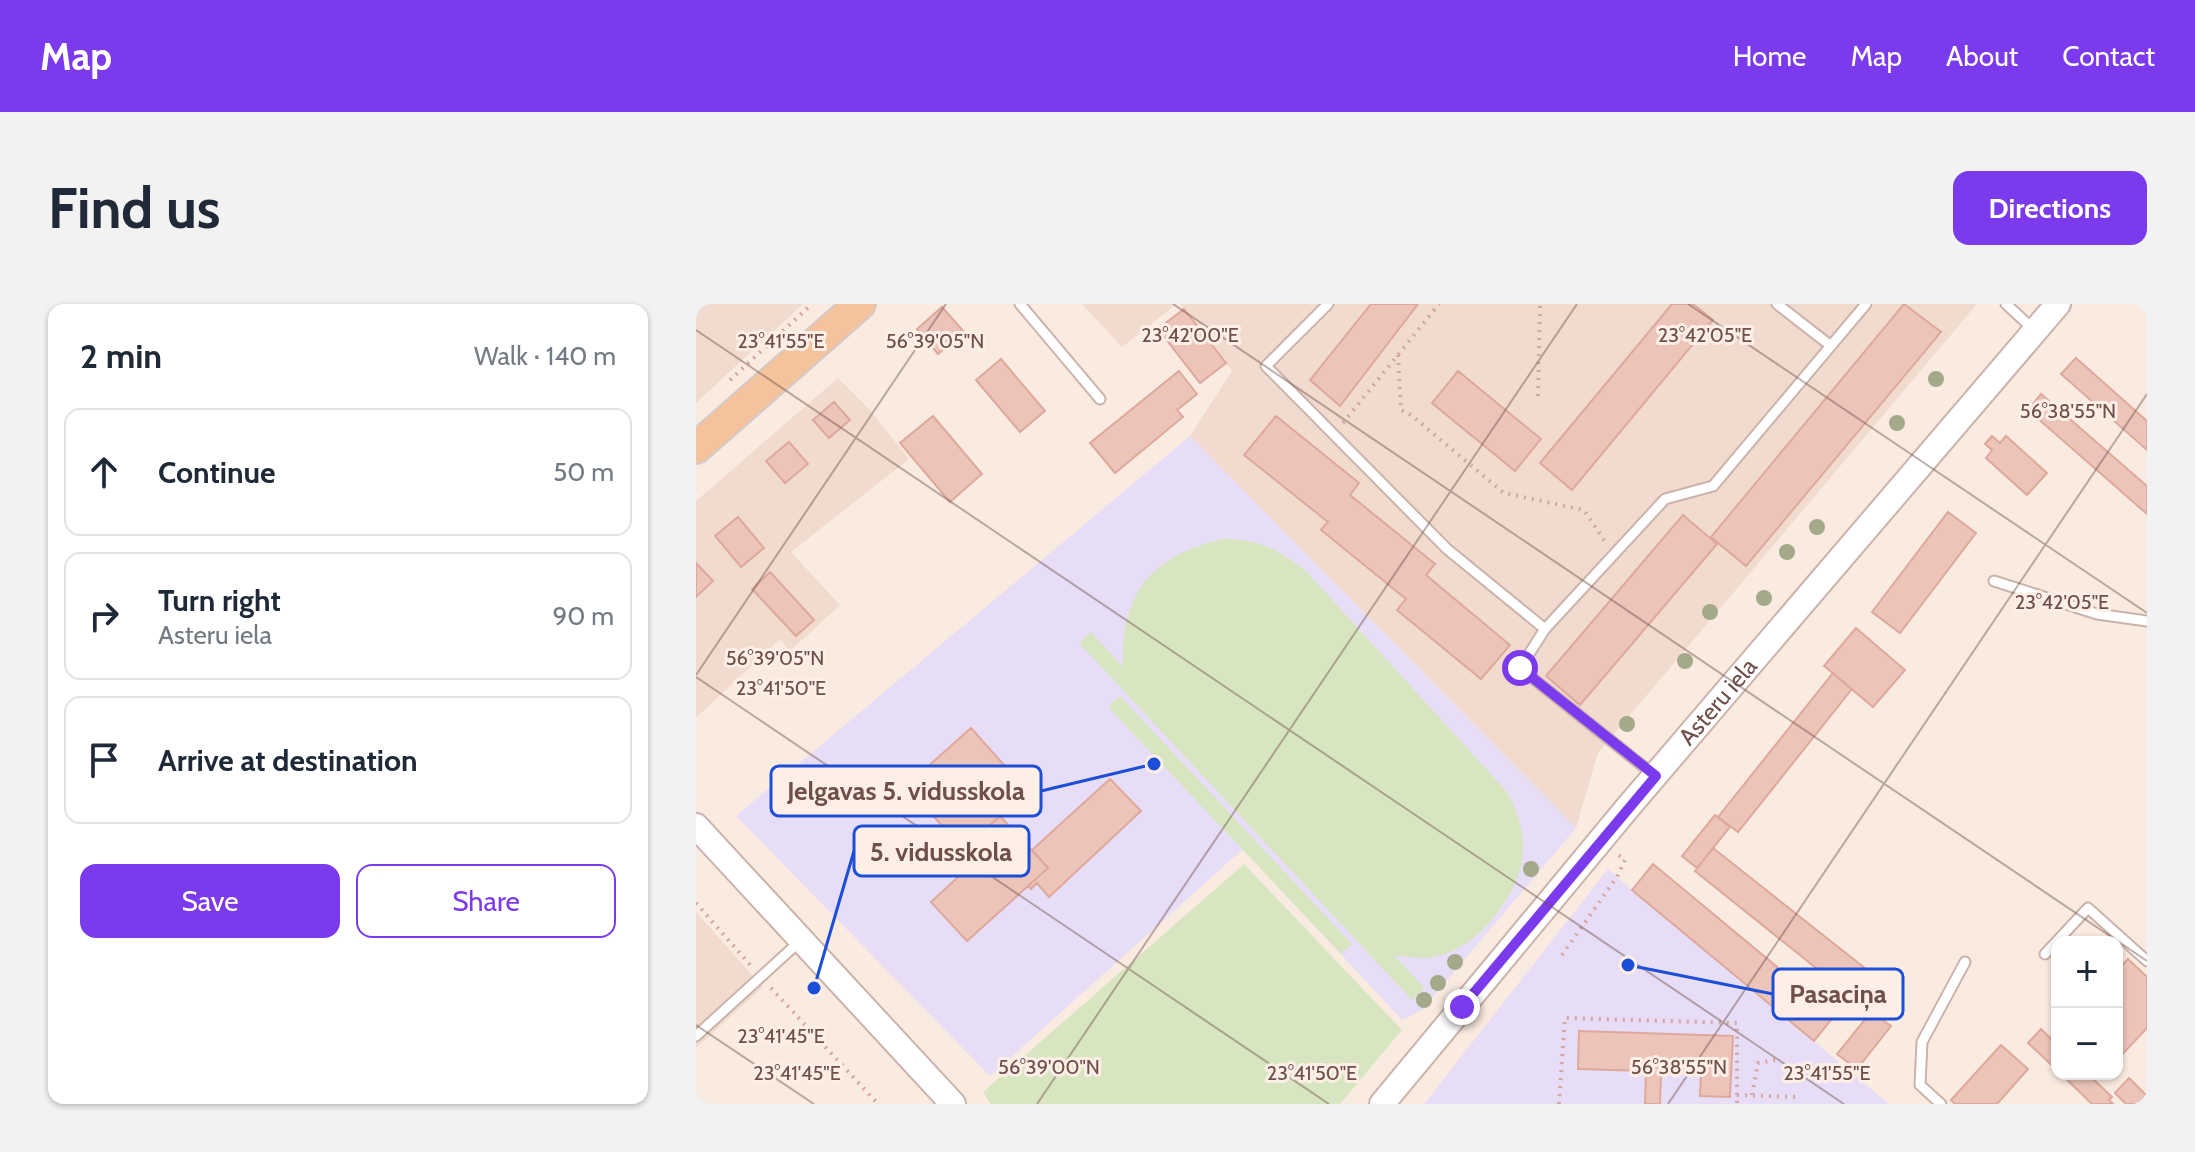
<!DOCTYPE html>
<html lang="en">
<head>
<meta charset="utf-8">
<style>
  body { margin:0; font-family:Cabin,sans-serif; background:#f2f2f3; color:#1f2937 }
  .controls { position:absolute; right:24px; bottom:24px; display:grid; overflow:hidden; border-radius:16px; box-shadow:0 2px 6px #0004 }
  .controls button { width:72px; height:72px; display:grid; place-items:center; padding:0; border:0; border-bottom:2px solid #e0e1e3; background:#fff; color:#1f2937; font:40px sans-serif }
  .stop { position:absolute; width:24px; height:24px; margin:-18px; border:6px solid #7c3aed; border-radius:50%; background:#fff }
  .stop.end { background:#7c3aed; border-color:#fff; box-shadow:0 2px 8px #0008 }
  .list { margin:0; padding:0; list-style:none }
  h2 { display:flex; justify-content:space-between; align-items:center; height:104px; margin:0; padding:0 32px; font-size:34px }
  h2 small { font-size:26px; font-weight:400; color:#747a83 }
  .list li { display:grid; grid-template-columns:52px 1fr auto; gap:24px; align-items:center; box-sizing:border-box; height:128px; margin:0 16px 16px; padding:0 16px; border:2px solid #e0e1e3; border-radius:16px }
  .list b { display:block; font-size:30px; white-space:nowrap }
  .list p { margin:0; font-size:26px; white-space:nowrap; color:#747a83 }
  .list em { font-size:26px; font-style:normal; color:#747a83 }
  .actions { display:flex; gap:16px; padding:24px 32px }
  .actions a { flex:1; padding:18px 0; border:2px solid #7c3aed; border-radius:16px; text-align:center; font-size:28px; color:#7c3aed }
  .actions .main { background:#7c3aed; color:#fff }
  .icon { flex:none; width:44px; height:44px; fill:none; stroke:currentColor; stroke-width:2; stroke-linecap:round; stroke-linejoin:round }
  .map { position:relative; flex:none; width:1451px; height:800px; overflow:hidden; border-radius:16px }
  header { display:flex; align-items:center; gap:48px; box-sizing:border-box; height:112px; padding:0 40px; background:#7c3aed; color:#fff }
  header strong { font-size:38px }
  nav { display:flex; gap:44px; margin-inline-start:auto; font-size:28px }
  .intro { display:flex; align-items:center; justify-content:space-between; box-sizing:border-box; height:192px; padding:0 48px }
  h1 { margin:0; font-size:56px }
  .button { padding:20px 36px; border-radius:16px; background:#7c3aed; color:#fff; font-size:28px; font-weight:700 }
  main { display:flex; gap:48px; padding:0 48px }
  aside { flex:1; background:#fff; border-radius:16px; box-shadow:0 2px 6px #0004 }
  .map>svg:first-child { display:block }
  .residential { fill:#f1dbcf }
  .education { fill:#e8ddf6 }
  .green { fill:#d7e6c0 }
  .building { fill:#edc4ba; stroke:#dea89c; stroke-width:2 }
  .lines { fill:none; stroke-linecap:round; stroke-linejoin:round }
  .service-casing { stroke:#cbb3ab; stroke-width:13 }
  .tertiary-casing { stroke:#cbb3ab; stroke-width:28 }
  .primary-casing { stroke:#d4cac9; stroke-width:34 }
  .path { stroke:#d1a79e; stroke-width:4; stroke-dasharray:2 6; stroke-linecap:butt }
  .service { stroke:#fff; stroke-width:9 }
  .tertiary { stroke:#fff; stroke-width:24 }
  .primary { stroke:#f4c29c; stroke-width:30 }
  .tree { fill:#a3a989 }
  .route { stroke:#7c3aed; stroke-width:10 }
  .ticks { fill:none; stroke:#6e4f4a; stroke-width:2; stroke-opacity:0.45 }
  .labels { text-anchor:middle; stroke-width:6; stroke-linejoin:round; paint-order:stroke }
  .street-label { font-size:24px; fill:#6e4f4a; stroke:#fdefe5 }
  .ticks-label { font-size:20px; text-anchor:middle; fill:#6e4f4a; stroke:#fdefe5; stroke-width:6; stroke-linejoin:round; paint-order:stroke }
  .leader { fill:none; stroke:#1d4ed8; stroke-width:3 }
  .callout-dot { fill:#1d4ed8; stroke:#fdefe5; stroke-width:3 }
  .callout { fill:#fdefe5; stroke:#1d4ed8; stroke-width:3 }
  .callout-label { font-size:26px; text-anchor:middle; font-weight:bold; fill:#6e4f4a }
</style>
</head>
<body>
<header>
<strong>Map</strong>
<nav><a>Home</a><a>Map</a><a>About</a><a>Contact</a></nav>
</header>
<div class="intro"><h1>Find us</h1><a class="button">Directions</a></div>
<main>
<aside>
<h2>2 min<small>Walk · 140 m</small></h2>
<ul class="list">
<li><svg class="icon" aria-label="ahead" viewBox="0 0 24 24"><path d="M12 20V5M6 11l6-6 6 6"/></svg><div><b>Continue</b></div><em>50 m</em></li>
<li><svg class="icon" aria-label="right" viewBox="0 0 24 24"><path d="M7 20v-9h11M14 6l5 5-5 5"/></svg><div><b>Turn right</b><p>Asteru iela</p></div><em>90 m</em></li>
<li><svg class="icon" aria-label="arrive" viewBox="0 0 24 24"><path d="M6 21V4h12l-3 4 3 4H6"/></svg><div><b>Arrive at destination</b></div></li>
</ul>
<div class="actions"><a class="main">Save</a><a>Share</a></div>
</aside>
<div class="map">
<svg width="1451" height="800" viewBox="0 0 1451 800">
  <rect width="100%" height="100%" fill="#faebe0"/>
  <path class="residential" d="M 0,0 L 107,0 L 0,99 Z
    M 386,0 L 481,0 L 426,43 Z
    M 484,0 L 1281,0 L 902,449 L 880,524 L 494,132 L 536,67 Z
    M 142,74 L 173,105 L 213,155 L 95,248 L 144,301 L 94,347 L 84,335 L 0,414 L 0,197 Z
    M 0,608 L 67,683 L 0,744 Z"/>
  <path class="education" d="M 494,132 L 880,524 L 726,706 L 706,716 L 547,545 L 294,772 L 40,512 Z
    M 912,565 L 936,586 L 1193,800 L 728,800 Z"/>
  <path class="green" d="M 526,235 C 560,234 582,245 609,266 L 811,488 C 837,534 831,574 797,614 C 783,632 764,646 742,652 C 727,656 713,653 698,651 L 728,684 L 716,696 L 383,339 L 395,328 L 427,363 C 424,290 455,252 526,235 Z
    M 424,392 L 656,640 L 645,650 L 412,403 Z
    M 548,560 L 706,726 L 644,800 L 295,800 L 287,788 Z"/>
  <path class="building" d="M 675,0 L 722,0 L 644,102 L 614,76 Z
    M 976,0 L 997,0 L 1017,16 L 876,186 L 844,159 Z
    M 1208,0 L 1245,28 L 1050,262 L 1015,233 Z
    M 246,3 L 268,28 L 242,50 L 221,25 Z
    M 488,5 L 530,59 L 504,79 L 462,25 Z
    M 1380,54 L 1451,117 L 1451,146 L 1365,70 Z
    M 305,55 L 349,107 L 324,128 L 280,76 Z
    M 483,67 L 501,90 L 481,106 L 487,113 L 419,169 L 394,139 Z
    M 762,67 L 845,135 L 819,167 L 736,99 Z
    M 1345,90 L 1451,182 L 1451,210 L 1332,106 Z
    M 138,98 L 154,116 L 133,134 L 117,116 Z
    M 237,112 L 286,170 L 254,198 L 204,139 Z
    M 580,112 L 663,179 L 654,191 L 739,260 L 730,271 L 814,341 L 785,375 L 701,306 L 710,295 L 625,226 L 632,218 L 548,151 Z
    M 1296,132 L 1304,139 L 1310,132 L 1351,169 L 1331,191 L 1290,154 L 1296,146 L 1289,140 Z
    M 93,138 L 112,160 L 89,179 L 70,157 Z
    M 1252,208 L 1280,229 L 1204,329 L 1176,308 Z
    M 987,211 L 1021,240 L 884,401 L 850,372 Z
    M 42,213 L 68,244 L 45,263 L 19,232 Z
    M 0,259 L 17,277 L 0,293 Z
    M 74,268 L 118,316 L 100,332 L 56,285 Z
    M 1160,324 L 1209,366 L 1177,403 L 1128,362 Z
    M 1137,369 L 1156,385 L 1042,528 L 1022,513 Z
    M 275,424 L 332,488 L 267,545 L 210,482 Z
    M 414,475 L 445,507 L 353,593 L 341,579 L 335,585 L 332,582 L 352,564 L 336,546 Z
    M 1019,511 L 1034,523 L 1001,564 L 986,552 Z
    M 304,512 L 352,564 L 271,637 L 235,598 L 287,550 L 276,537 Z
    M 1017,544 L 1194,684 L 1175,708 L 999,567 Z
    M 957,560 L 1139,711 L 1118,737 L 936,586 Z
    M 1432,655 L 1451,673 L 1451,724 L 1421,756 L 1421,667 Z
    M 1175,708 L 1195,722 L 1161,765 L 1141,750 Z
    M 1345,725 L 1361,741 L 1361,766 L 1332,739 Z
    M 883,727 L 1037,732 L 1034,793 L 1004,792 L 1005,768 L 965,768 L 964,800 L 949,800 L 950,767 L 882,765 Z
    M 1305,741 L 1332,765 L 1301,800 L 1259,800 L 1255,796 Z
    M 1365,770 L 1392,770 L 1416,793 L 1413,796 L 1417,800 L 1396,800 Z
    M 1433,774 L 1451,792 L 1451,800 L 1430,800 L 1419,789 Z"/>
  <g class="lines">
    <defs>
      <path id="service" d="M 324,0 L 404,95
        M 632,0 L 570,62 L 751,245 L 849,325 L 824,364 L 958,471
        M 1081,0 L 1135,42
        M 1310,0 L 1338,26
        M 1298,277 L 1401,310 L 1451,317
        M 849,325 L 969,195 L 1017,182 L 1170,0
        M 1349,650 L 1392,604 L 1451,657
        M 0,732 L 103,638
        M 1245,800 L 1224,781 L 1226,738 L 1269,658"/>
      <g id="tertiary">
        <path d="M 0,522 L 257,800"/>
        <path id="s1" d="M 686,800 L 933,502 L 1362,0"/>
      </g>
      <path id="primary" d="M 0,144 L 164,0"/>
    </defs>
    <use href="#service" class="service-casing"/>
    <use href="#tertiary" class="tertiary-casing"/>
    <use href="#primary" class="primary-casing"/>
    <path class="path" d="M 702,51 L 705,106 L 715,111 L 808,189 L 888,206 L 910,239
      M 34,76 L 116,0
      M 842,92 L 844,0
      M 647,119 L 743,0
      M 0,599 L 56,663
      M 866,651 L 921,573 L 929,556 L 921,550
      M 75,684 L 182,800
      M 1041,791 L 1101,793
      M 1056,791 L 1062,759 L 1083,755
      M 863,800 L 869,714 L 1041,719 L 1041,800"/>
    <use href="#service" class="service"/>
    <use href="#tertiary" class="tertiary"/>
    <use href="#primary" class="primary"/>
  </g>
  <g class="tree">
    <circle cx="1240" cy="75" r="8"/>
    <circle cx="1201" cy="119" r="8"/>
    <circle cx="1121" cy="223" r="8"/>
    <circle cx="1091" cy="248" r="8"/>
    <circle cx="1068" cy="294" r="8"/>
    <circle cx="1014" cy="308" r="8"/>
    <circle cx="989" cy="357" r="8"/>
    <circle cx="931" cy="420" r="8"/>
    <circle cx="835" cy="565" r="8"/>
    <circle cx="759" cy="658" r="8"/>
    <circle cx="742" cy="679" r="8"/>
    <circle cx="728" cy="696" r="8"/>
  </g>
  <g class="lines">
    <path class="route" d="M 766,703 L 960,472 L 824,364"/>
  </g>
  <path class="ticks" d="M 477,0 L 1451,657M 992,0 L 1451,309M 0,26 L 1148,800M 0,371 L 250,0M 0,373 L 633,800M 0,721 L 118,800M 341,800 L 881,0M 972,800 L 1451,90"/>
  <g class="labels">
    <g class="street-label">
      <text dy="8" stroke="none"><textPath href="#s1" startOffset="524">Asteru iela</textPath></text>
    </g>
  </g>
  <g class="ticks-label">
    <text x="1009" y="38">23°42'05"E</text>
    <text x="494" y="38">23°42'00"E</text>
    <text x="239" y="44">56°39'05"N</text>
    <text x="85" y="44">23°41'55"E</text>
    <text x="1372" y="114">56°38'55"N</text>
    <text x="1366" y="305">23°42'05"E</text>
    <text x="79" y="361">56°39'05"N</text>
    <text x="85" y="391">23°41'50"E</text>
    <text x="85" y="739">23°41'45"E</text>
    <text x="353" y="770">56°39'00"N</text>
    <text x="983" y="770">56°38'55"N</text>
    <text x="101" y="776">23°41'45"E</text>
    <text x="616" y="776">23°41'50"E</text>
    <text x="1131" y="776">23°41'55"E</text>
  </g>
  <path class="leader" d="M458 460L345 487M118 684L158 547M932 661L1077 690"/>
  <g class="callout-dot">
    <circle cx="458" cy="460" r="8"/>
    <circle cx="118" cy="684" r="8"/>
    <circle cx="932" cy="661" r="8"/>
  </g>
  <g class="callout">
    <rect x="75" y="462" width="270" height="50" rx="8"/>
    <rect x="158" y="522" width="175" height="50" rx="8"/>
    <rect x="1077" y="665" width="130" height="50" rx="8"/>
  </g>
  <g class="callout-label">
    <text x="210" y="496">Jelgavas 5. vidusskola</text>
    <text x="245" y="557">5. vidusskola</text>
    <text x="1142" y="699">Pasaciņa</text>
  </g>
</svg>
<div class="controls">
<button>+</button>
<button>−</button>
</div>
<div class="stop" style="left:824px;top:364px"></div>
<div class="stop end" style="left:766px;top:703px"></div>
</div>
</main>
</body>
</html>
